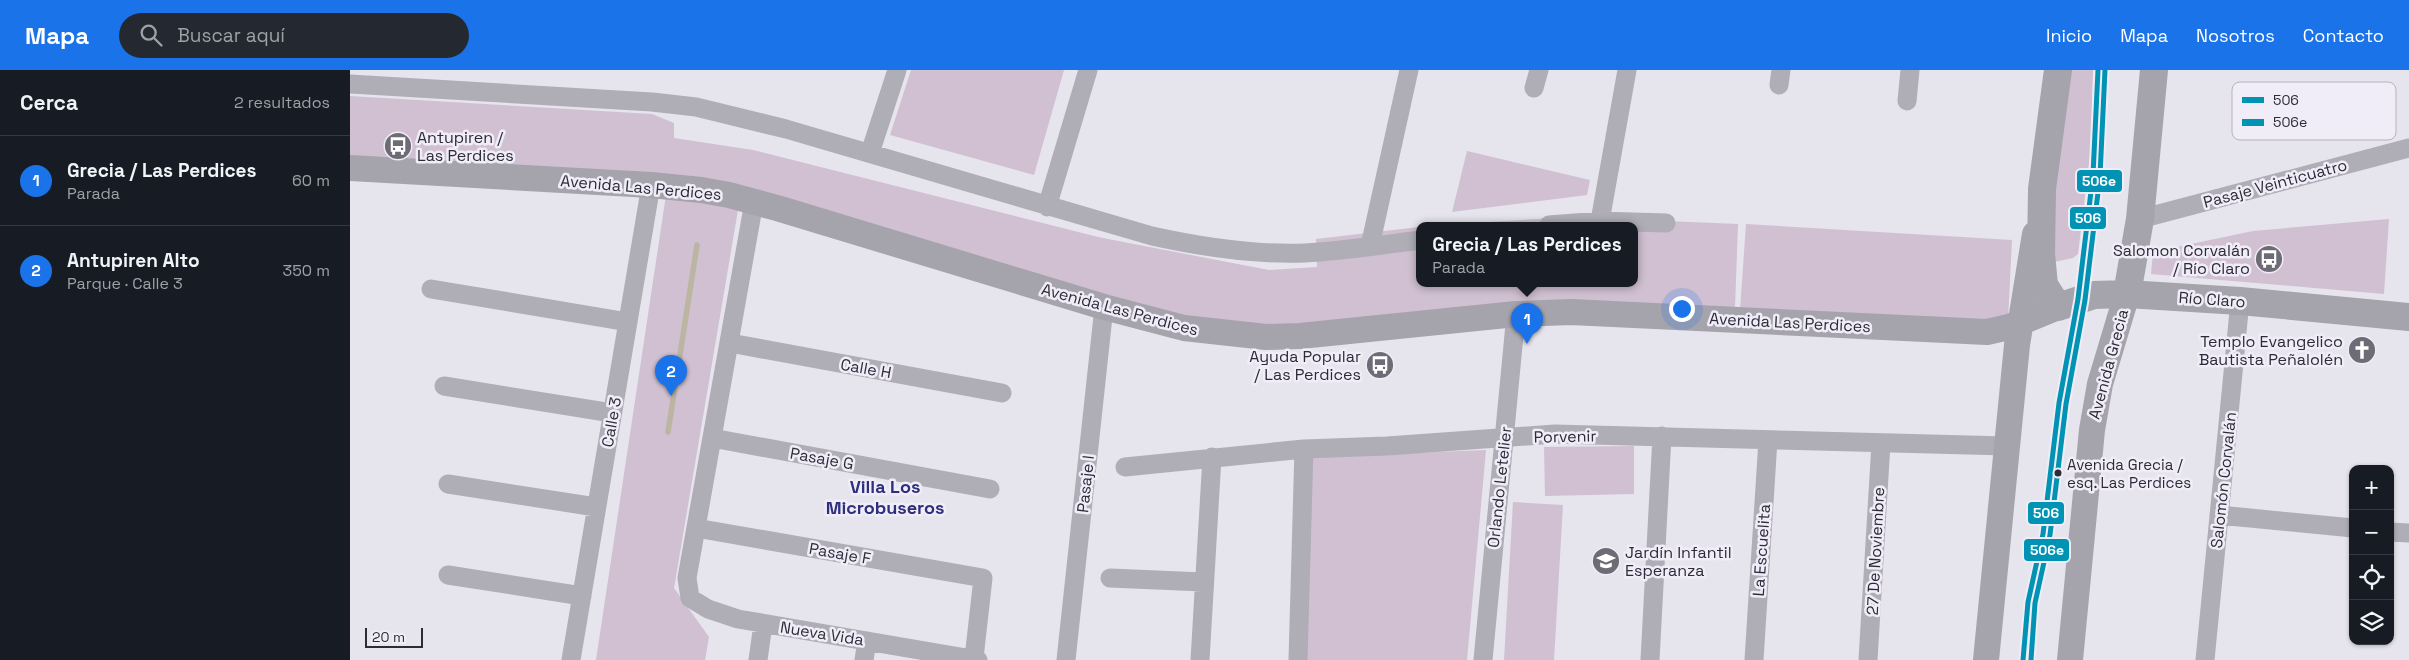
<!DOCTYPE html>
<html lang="es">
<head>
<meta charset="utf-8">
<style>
  body { margin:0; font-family:"Space Grotesk",sans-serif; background:#242831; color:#f1f3f6 }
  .controls { position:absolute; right:15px; bottom:15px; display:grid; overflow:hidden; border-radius:10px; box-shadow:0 1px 4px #0004 }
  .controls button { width:45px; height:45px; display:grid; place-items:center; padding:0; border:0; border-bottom:1px solid #363941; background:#171b24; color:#f1f3f6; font:25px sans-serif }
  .scale { position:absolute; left:15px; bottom:12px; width:58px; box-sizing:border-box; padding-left:5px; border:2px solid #2c2b37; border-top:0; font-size:14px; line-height:18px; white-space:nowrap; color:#2c2b37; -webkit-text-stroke:4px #f0edf8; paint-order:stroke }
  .you { position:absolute; left:1331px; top:238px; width:18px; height:18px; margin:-12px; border:4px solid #fff; border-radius:50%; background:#1a73e8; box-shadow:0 0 0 8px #1a73e833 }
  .badge { display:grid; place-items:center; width:32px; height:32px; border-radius:50%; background:#1a73e8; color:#fff; font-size:16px; font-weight:700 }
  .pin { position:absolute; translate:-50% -41px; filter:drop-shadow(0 1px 2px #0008) }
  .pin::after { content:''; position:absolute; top:26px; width:18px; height:15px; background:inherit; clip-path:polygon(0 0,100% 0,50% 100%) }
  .popup { position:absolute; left:1066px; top:152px; width:222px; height:65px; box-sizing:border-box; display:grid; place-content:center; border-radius:10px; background:#171b24; filter:drop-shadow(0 1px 4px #0005); font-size:16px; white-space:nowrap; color:#9ea1a6 }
  .popup b { font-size:19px; color:#f1f3f6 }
  .popup::after { content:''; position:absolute; left:50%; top:100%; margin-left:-10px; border:10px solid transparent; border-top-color:#171b24 }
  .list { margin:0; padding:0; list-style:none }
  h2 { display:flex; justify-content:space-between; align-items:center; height:65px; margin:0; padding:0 20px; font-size:21px }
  h2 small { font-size:16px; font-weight:400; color:#9ea1a6 }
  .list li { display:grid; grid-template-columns:32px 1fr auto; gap:15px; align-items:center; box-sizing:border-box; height:90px; padding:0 20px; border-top:1px solid #363941 }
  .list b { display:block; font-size:19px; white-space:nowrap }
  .list p { margin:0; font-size:16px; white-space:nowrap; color:#9ea1a6 }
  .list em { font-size:16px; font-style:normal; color:#9ea1a6 }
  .icon { flex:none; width:28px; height:28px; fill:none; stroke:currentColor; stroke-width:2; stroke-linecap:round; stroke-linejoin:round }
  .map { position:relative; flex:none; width:2059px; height:590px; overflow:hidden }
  header { display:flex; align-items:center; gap:30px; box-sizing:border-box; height:70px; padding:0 25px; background:#1a73e8; color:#fff }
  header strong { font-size:24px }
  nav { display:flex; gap:28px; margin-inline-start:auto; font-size:18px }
  .search { width:350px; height:45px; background:#242831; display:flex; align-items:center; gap:12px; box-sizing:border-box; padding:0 18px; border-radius:28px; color:#9ea1a6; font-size:19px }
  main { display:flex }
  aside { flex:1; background:#171b24 }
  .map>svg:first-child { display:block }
  .green { fill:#d0c0d2 }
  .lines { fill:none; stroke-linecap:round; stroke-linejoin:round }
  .stream { stroke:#bcb5a2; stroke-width:5.5 }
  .street { stroke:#afadb6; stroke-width:19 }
  .secondary { stroke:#a5a3ac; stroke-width:26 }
  .primary { stroke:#a5a3ab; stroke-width:28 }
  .bus-1-casing { stroke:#f0edf8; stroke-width:9 }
  .bus-2-casing { stroke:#f0edf8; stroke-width:9 }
  .bus-1 { stroke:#0093b3; stroke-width:5 }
  .bus-2 { stroke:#0093b3; stroke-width:5 }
  .bus-dot { fill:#2c2b37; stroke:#f0edf8; stroke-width:2 }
  .labels { text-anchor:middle; stroke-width:5; stroke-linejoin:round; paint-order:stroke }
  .bus-label { font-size:15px; fill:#2c2b37; stroke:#f0edf8; text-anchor:start }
  .poi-label { font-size:16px; fill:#2c2b37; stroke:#f0edf8; text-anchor:end }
  .street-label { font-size:16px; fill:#2c2b37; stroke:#f0edf8 }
  .neighbourhood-label { font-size:18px; font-weight:bold; fill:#2e307c; stroke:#f0edf8 }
  .key { fill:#f0edf8; stroke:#b5b3be; stroke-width:1 }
  .key-label { font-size:14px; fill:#2c2b37 }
  .line-badge { stroke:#f0edf8; stroke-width:2 }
  .badge-label { font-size:14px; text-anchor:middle; font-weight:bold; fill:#fff }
</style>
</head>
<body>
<header>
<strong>Mapa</strong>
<div class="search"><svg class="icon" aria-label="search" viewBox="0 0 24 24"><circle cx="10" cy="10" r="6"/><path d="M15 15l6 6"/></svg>Buscar aquí</div>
<nav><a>Inicio</a><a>Mapa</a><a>Nosotros</a><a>Contacto</a></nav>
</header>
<main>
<aside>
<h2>Cerca<small>2 resultados</small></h2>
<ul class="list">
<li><span class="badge">1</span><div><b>Grecia / Las Perdices</b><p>Parada</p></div><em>60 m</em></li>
<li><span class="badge">2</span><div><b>Antupiren Alto</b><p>Parque · Calle 3</p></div><em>350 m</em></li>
</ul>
</aside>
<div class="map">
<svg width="2059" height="590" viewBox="0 0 2059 590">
  <rect width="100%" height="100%" fill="#e6e4ec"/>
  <path class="green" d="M 561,0 L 714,0 L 684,105 L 540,65 Z
    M 1719,0 L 1743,0 L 1741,76 L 1728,184 L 1723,188 L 1704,192 L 1698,181 Z
    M 0,26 L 302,44 L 324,53 L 324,68 L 403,80 L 748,167 L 794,176 L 919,200 L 967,197 L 966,169 L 1069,157 L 1070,213 L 1284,213 L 1284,155 L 1088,155 L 1220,147 L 1388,154 L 1385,238 L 932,258 L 837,257 L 430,128 L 0,92 Z
    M 1117,81 L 1240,110 L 1237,125 L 1102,142 Z
    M 316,125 L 389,134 L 324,518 L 359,567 L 355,590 L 246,590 Z
    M 2039,149 L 2034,224 L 1801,204 L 1803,182 L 1903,161 Z
    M 1396,154 L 1662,170 L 1658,250 L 1390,240 Z
    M 1284,376 L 1284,424 L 1195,426 L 1194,377 Z
    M 1136,380 L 1117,590 L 952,590 L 963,387 Z
    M 1163,432 L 1213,435 L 1204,590 L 1154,590 Z"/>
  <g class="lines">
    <path class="stream" d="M 318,362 L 347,175"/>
    <path class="street" d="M 0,14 L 302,32 L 346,37 L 436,59 L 802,166 C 852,177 903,185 955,183 C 993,181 1031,175 1070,170
      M 1429,15 L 1431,0
      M 1184,18 L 1189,0
      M 1557,31 L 1560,0
      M 520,83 L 547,0
      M 404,132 L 337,508 L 340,528 L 358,539 L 388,549 L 628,590
      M 697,137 L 738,0
      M 1790,149 L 2059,78
      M 1250,151 L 1277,0
      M 1199,155 L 1250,151 L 1316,153
      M 1020,176 L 1059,0
      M 81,219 L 278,252
      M 380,273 L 652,323
      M 94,316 L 262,343
      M 362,368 L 640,419
      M 775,397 L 954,379 L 1037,376 L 1205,364 L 1657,376
      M 98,414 L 246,437
      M 1869,445 L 2003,458
      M 346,458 L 633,508 L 624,588
      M 2040,462 L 2059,463
      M 98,505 L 232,526
      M 760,508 L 853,512
      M 221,590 L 301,115
      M 408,590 L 413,554
      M 514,590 L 517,571
      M 716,590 L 754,237
      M 850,590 L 862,387
      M 948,590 L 954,379
      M 1133,590 L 1166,244
      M 1300,590 L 1312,366
      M 1404,590 L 1418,370
      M 1518,590 L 1531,373
      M 1855,590 L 1890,231"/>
    <path class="secondary" d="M 0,98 L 301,115 L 351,120 L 379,125 L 427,138 L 754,237 L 834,258 L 916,267 L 950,266 L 1166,244 L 1221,242 L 1637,262 L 1659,257 L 1708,237
      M 1636,590 L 1667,275 L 1685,164
      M 1720,590 L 1742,360 L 1750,314 L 1777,224"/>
    <path class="primary" d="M 1708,0 L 1692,119 L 1691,184 L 1694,215 L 1708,237 L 1744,225 L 1777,224 L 1890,231 L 2059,247
      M 1777,224 L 1790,149 L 1804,0"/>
    <defs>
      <path id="bus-1" d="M 1673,590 L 1678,532 L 1693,464 L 1709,333 L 1728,229 L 1743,105 L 1748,0"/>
      <path id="bus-2" d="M 1681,590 L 1685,533 L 1700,465 L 1716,334 L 1735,230 L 1750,106 L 1755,0"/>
    </defs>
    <use href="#bus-1" class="bus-1-casing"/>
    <use href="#bus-2" class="bus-2-casing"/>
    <use href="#bus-1" class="bus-1"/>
    <use href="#bus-2" class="bus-2"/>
  </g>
  <defs>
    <symbol id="bus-disc" viewBox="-11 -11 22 22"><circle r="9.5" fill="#6d6c76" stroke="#f0edf8"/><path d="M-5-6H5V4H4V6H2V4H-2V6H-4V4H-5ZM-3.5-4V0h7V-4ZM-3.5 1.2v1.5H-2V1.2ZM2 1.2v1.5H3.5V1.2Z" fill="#fff"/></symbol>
    <symbol id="church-disc" viewBox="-11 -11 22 22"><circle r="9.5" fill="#6d6c76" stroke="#f0edf8"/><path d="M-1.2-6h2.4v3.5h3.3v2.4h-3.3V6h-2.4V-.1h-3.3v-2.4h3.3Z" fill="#fff"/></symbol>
    <symbol id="school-disc" viewBox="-11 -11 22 22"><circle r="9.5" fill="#6d6c76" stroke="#f0edf8"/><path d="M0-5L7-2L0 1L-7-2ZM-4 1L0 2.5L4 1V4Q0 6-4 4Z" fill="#fff"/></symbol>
  </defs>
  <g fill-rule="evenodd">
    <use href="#bus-disc" x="32" y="60" width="32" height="32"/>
    <use href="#bus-disc" x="1903" y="173" width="32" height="32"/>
    <use href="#church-disc" x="1996" y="264" width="32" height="32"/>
    <use href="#bus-disc" x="1014" y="279" width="32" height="32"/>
    <use href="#school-disc" x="1240" y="475" width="32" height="32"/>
  </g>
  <circle class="bus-dot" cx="1708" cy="403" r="4.5"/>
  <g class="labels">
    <g class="bus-label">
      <text x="1717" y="400">Avenida Grecia /<tspan x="1717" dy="18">esq. Las Perdices</tspan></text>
    </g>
    <g class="poi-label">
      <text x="67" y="73" text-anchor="start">Antupiren /<tspan x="67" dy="18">Las Perdices</tspan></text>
      <text x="1900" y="186">Salomon Corvalán<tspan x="1900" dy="18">/ Río Claro</tspan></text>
      <text x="1993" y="277">Templo Evangelico<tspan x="1993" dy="18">Bautista Peñalolén</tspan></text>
      <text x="1011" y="292">Ayuda Popular<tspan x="1011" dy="18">/ Las Perdices</tspan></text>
      <text x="1275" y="488" text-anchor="start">Jardín Infantil<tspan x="1275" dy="18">Esperanza</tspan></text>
    </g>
    <g class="street-label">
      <text transform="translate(1925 113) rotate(-15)" y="6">Pasaje Veinticuatro</text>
      <text transform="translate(291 117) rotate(5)" y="6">Avenida Las Perdices</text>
      <text transform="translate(1862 229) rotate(4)" y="6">Río Claro</text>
      <text transform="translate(770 239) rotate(15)" y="6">Avenida Las Perdices</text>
      <text transform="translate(1440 252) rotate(3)" y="6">Avenida Las Perdices</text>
      <text transform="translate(1758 294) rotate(-75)" y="6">Avenida Grecia</text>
      <text transform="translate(516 298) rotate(10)" y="6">Calle H</text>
      <text transform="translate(261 352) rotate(-80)" y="6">Calle 3</text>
      <text transform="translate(1215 366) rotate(-1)" y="6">Porvenir</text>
      <text transform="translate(472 388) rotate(10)" y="6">Pasaje G</text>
      <text transform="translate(1873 410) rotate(-84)" y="6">Salomón Corvalán</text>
      <text transform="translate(735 414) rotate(-84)" y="6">Pasaje I</text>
      <text transform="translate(1149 417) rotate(-84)" y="6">Orlando Letelier</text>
      <text transform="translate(1411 480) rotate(-86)" y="6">La Escuelita</text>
      <text transform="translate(1525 481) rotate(-87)" y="6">27 De Noviembre</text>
      <text transform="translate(490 483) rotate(10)" y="6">Pasaje F</text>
      <text transform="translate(472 563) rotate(9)" y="6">Nueva Vida</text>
    </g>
    <g class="neighbourhood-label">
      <text x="535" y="423">Villa Los<tspan x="535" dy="21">Microbuseros</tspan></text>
    </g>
  </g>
  <rect x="1882" y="12" width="164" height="58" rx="8" class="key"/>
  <rect x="1892" y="27" width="22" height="6" fill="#0093b3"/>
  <rect x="1892" y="49" width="22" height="7" fill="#0093b3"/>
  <g class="key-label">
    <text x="1923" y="35">506</text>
    <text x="1923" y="57">506e</text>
  </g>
  <g class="line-badge">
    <rect x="1726" y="99" width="47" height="24" rx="5" fill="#0093b3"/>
    <rect x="1719" y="136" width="38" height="24" rx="5" fill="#0093b3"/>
    <rect x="1677" y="431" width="38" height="24" rx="5" fill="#0093b3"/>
    <rect x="1673" y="468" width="47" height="24" rx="5" fill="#0093b3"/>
  </g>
  <g class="badge-label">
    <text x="1749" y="116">506e</text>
    <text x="1738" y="153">506</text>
    <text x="1696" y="448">506</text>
    <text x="1697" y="485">506e</text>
  </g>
</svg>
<div class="controls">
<button>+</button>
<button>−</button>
<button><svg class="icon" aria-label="locate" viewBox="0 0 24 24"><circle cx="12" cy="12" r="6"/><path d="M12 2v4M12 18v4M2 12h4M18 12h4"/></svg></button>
<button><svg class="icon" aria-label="layers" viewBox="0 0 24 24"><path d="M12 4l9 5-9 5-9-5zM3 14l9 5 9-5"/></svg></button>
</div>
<div class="scale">20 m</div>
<div class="you"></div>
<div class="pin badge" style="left:1177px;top:274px">1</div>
<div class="popup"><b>Grecia / Las Perdices</b>Parada</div>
<div class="pin badge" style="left:321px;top:326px">2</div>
</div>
</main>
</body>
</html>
